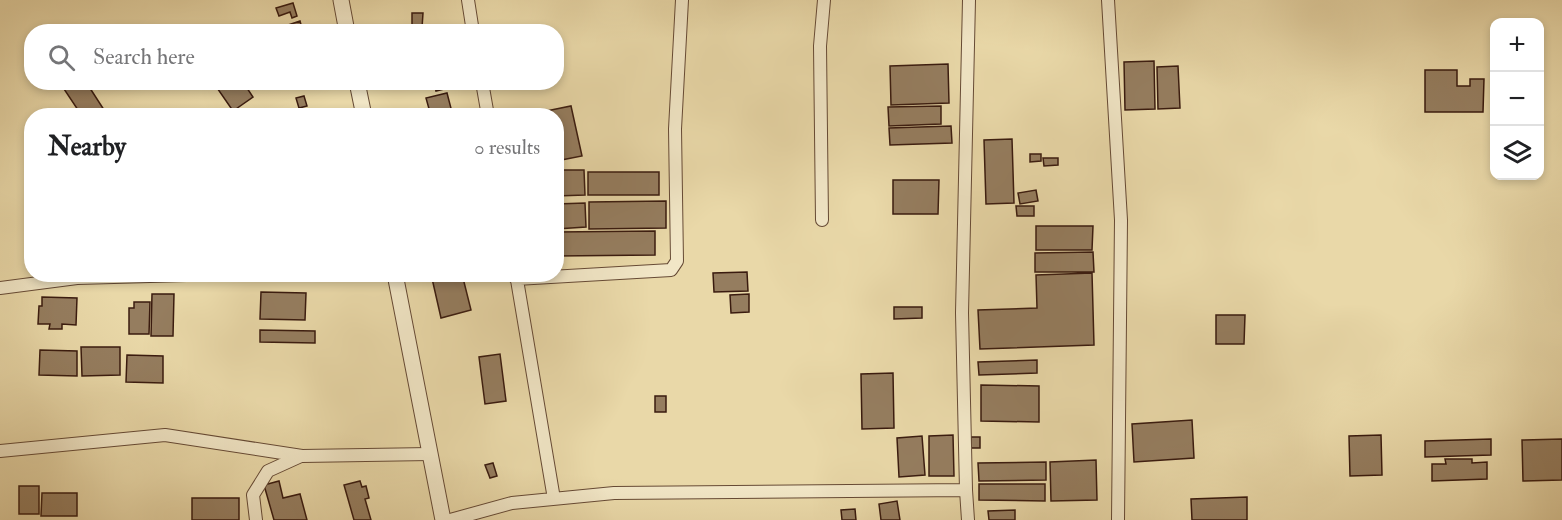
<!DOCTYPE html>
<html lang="en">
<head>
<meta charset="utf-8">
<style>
  body { margin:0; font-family:"IM FELL Double Pica",serif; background:#f2f2f2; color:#202124 }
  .controls { position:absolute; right:18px; top:18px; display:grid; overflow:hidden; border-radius:12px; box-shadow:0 3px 9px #0003 }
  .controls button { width:54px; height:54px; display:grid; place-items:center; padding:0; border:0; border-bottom:2px solid #e0e0e0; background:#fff; color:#202124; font:30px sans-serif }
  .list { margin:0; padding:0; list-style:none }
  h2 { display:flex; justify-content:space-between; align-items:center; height:78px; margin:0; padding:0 24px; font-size:26px }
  h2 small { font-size:20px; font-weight:400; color:#757577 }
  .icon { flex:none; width:33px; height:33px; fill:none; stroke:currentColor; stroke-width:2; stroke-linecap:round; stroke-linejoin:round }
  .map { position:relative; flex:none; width:1562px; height:520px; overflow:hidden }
  .search { position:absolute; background:#fff; box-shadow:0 3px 9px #0003; left:24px; top:24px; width:540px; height:66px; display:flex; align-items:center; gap:15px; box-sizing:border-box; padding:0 21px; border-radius:24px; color:#757577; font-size:22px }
  .panel { position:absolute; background:#fff; box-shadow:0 3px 9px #0003; left:24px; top:108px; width:540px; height:174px; border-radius:24px }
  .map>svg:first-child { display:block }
  .building { fill:#957d5f; stroke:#3a1b0f; stroke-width:1.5 }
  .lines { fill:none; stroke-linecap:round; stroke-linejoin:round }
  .minor-casing { stroke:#664a35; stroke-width:14 }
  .tertiary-casing { stroke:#664a35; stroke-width:17 }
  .minor { stroke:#f1e6c6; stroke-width:12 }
  .tertiary { stroke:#f1e6c6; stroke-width:15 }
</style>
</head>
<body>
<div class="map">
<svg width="1562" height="520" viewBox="0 0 1562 520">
  <rect width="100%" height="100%" fill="#e9d8a8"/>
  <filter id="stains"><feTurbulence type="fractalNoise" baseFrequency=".00333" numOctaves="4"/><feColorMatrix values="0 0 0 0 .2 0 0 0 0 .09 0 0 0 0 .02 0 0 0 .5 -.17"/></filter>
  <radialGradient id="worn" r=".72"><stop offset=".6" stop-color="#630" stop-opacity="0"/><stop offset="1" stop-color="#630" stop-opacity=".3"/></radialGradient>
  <path class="building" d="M 293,3 L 297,16 L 292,18 L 290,12 L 279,16 L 276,8 Z
    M 412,13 L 423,13 L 422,28 L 412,28 Z
    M 300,21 L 303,32 L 286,32 L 285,26 Z
    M 1154,61 L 1155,109 L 1125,110 L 1124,62 Z
    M 948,64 L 949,103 L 891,105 L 890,66 Z
    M 1178,66 L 1180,108 L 1158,109 L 1157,67 Z
    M 1425,70 L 1457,70 L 1457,86 L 1470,86 L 1470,79 L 1484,79 L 1483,112 L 1425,112 Z
    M 86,82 L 108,116 L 82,116 L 60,83 Z
    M 213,82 L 243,82 L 253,97 L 233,111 Z
    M 434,82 L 459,82 L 460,85 L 436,91 Z
    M 447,93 L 453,116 L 431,116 L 426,98 Z
    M 304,96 L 307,106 L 299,108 L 296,98 Z
    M 571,106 L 582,156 L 556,161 L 556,116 L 536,116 L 536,113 Z
    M 941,106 L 941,124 L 889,126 L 888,107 Z
    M 951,126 L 952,143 L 890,145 L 889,128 Z
    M 1012,139 L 1014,203 L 986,204 L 984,140 Z
    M 1030,154 L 1041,154 L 1041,161 L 1030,162 Z
    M 1043,158 L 1058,158 L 1058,165 L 1044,166 Z
    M 556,170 L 584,170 L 585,195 L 556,196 Z
    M 588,172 L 659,172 L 659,195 L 588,195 Z
    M 893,180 L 939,180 L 938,214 L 893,214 Z
    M 1036,190 L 1038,201 L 1020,204 L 1018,193 Z
    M 666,201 L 666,228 L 589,229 L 589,202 Z
    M 585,203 L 586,227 L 556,229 L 556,204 Z
    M 1016,206 L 1034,206 L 1034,216 L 1017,216 Z
    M 1036,226 L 1093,226 L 1092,250 L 1036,250 Z
    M 655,231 L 655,255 L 556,256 L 556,232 Z
    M 1093,252 L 1094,272 L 1035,272 L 1035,253 Z
    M 747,272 L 748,291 L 714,292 L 713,273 Z
    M 1092,273 L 1094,345 L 980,349 L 978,310 L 1037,308 L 1036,275 Z
    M 431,274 L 462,274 L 471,310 L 441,318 Z
    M 261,292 L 306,293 L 305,320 L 260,319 Z
    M 152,294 L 174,294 L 173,336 L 151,336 Z
    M 749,294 L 749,312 L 731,313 L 730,295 Z
    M 42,297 L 77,298 L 76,325 L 62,324 L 62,329 L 49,329 L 50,324 L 38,324 L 39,306 L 42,306 Z
    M 134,302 L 150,302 L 149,334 L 129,334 L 129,308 L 134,308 Z
    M 894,307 L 922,307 L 922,318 L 894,319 Z
    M 1216,315 L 1245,315 L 1244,344 L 1216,344 Z
    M 260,330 L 315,331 L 315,343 L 260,342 Z
    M 81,347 L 120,347 L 120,375 L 82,376 Z
    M 40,350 L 77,351 L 77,376 L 39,375 Z
    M 500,354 L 506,401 L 485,404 L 479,357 Z
    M 127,355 L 163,356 L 163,383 L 126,382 Z
    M 1037,360 L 1037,373 L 979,375 L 978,362 Z
    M 893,373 L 894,428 L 862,429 L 861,374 Z
    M 981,385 L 1039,386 L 1039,422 L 981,421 Z
    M 655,396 L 666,396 L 666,412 L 655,412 Z
    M 1192,420 L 1194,458 L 1134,462 L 1132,424 Z
    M 953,435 L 954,476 L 929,476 L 929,436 Z
    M 1381,435 L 1382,475 L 1350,476 L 1349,436 Z
    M 922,436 L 925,475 L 899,477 L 897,438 Z
    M 971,437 L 980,437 L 980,448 L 970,448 Z
    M 1491,439 L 1491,455 L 1425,457 L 1425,441 Z
    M 1562,439 L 1562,480 L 1523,481 L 1522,440 Z
    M 1445,459 L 1472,459 L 1472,463 L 1487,462 L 1487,479 L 1432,481 L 1432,464 L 1446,464 Z
    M 1096,460 L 1097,500 L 1051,501 L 1050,462 Z
    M 1046,462 L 1046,480 L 979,481 L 978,463 Z
    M 493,463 L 497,476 L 490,478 L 485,465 Z
    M 279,481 L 283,498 L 300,494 L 307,520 L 274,520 L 264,485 Z
    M 360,481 L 362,487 L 366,486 L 369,498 L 365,499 L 371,520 L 354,520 L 344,485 Z
    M 979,484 L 1045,484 L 1045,501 L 979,500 Z
    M 19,486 L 39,486 L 39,514 L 19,514 Z
    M 42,493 L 77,493 L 77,516 L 41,516 Z
    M 1247,497 L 1247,520 L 1192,520 L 1191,499 Z
    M 192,498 L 239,498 L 239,520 L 192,520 Z
    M 897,501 L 900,520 L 881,520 L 879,504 Z
    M 855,509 L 856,520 L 842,520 L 841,510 Z
    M 1015,510 L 1015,520 L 989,520 L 988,511 Z"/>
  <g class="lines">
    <defs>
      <path id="minor" d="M 468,0 L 473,32
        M 1108,0 L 1121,220 L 1118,520
        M 482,82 L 488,116
        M 822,220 L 820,46 L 824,0
        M 516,274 L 554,499
        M 516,279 L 671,270 L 677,261 L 675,129 L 682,0
        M 0,288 L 77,278 L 223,274
        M 0,451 L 165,435 L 302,456 L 430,454
        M 256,520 L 253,495 L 268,471 L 301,456
        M 450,520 L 512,503 L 614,493 L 966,490
        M 968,520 L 966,490 L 962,313 L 969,0"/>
      <path id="tertiary" d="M 341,0 L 347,32
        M 357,82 L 364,116
        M 395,274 L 443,520"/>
    </defs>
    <use href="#minor" class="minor-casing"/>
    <use href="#tertiary" class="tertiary-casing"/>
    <use href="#minor" class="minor"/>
    <use href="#tertiary" class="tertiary"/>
  </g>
  <rect width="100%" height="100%" filter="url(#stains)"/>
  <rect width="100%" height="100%" fill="url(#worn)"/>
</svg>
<div class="controls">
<button>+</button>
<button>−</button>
<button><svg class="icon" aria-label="layers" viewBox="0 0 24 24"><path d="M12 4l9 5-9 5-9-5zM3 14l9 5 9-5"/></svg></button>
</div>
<div class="search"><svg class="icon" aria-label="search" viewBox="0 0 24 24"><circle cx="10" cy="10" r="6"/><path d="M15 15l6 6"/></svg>Search here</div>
<section class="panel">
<h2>Nearby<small>0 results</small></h2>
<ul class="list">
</ul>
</section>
</div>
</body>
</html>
